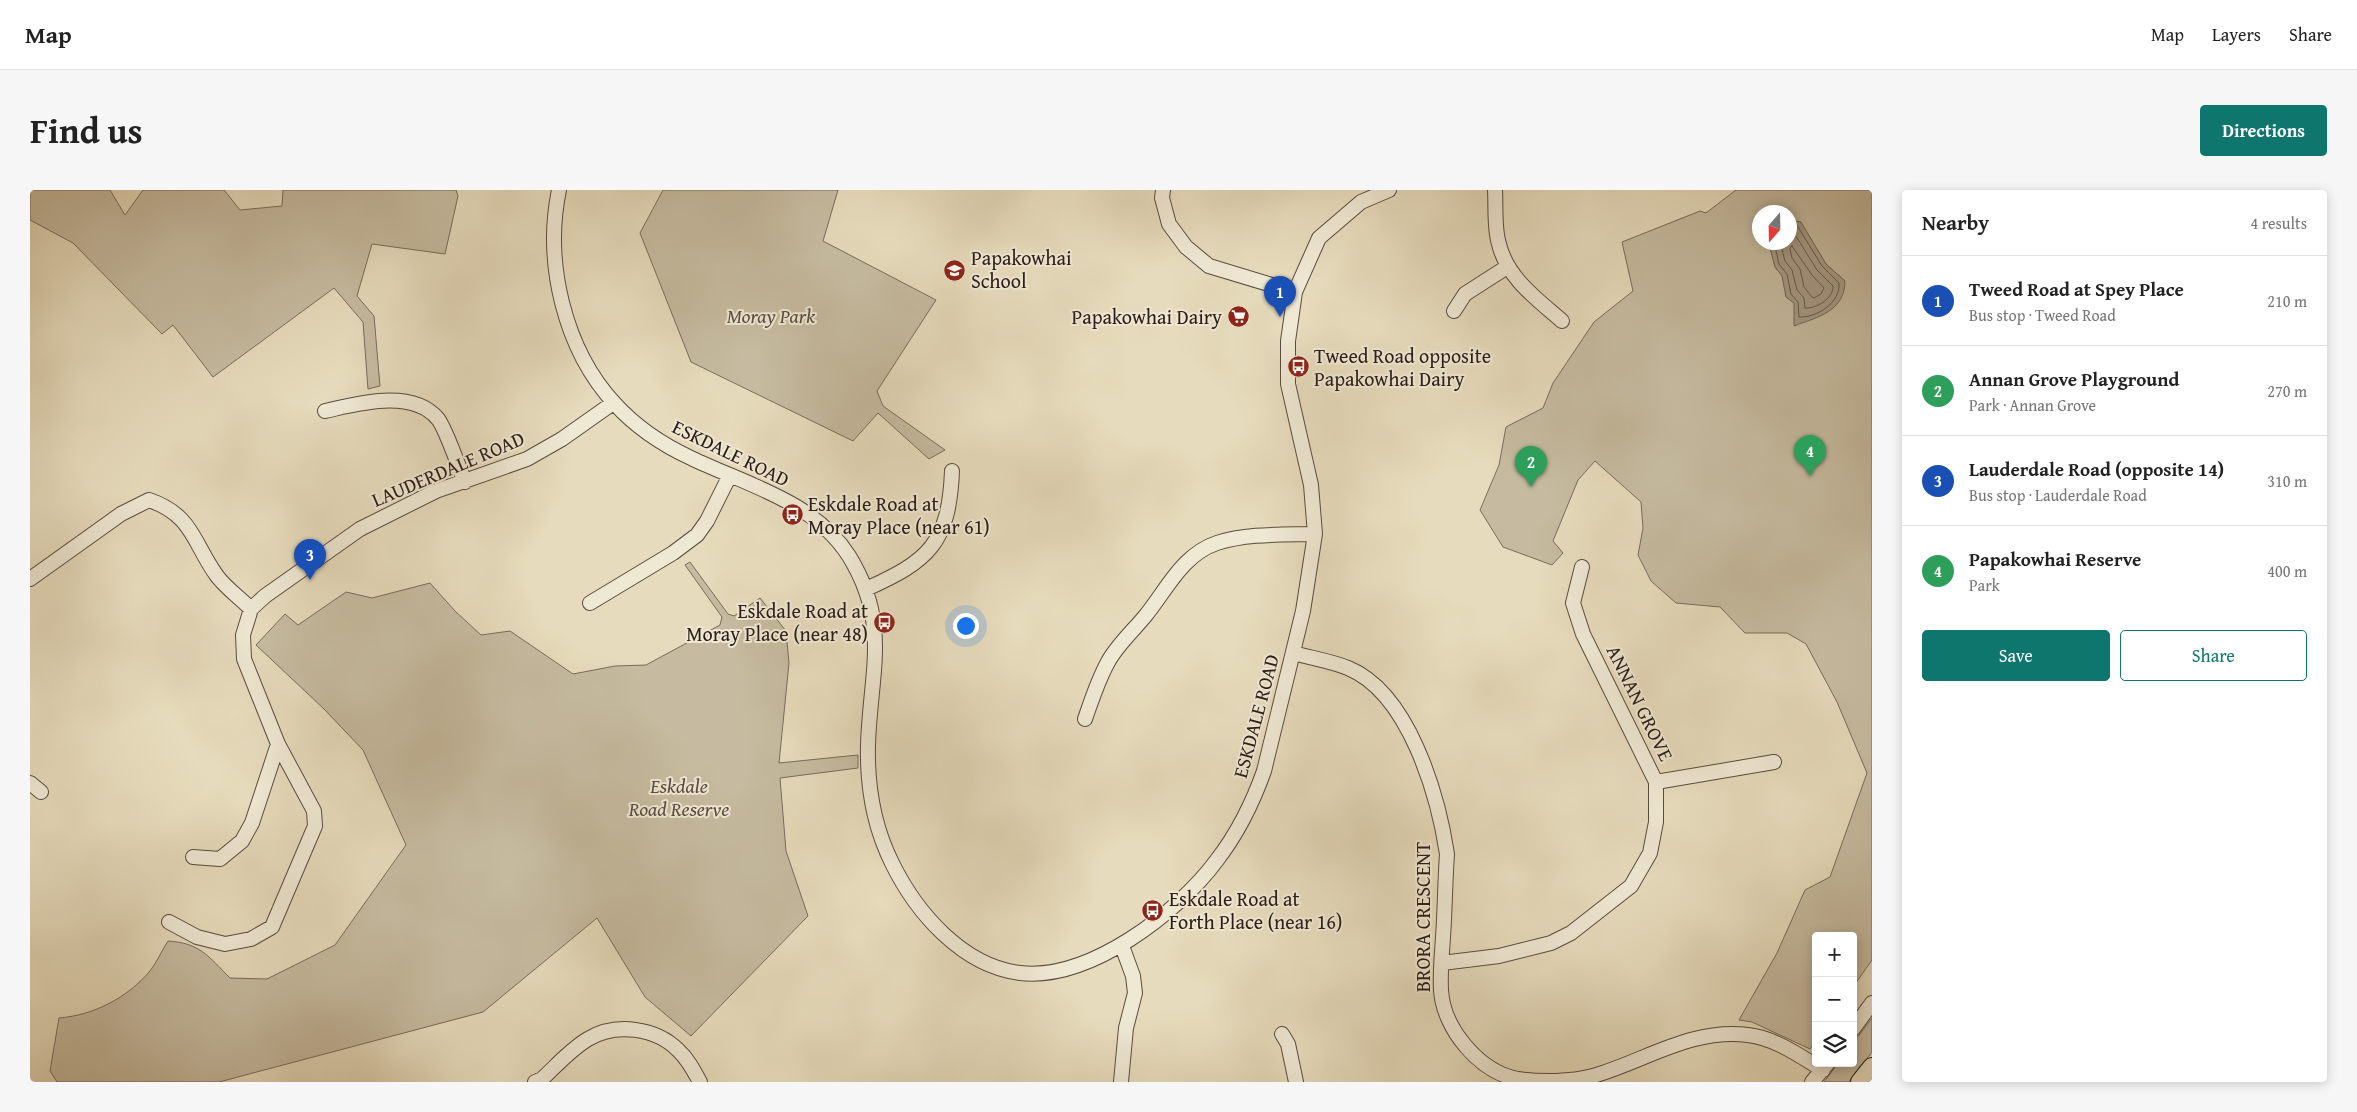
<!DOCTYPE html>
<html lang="en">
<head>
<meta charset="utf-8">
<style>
  body { margin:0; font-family:"Gentium Book Plus",serif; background:#f6f6f6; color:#222 }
  .controls { position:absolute; right:15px; bottom:15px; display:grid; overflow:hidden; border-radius:5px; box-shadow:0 2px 12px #0003 }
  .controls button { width:45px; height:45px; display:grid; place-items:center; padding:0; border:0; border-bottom:1px solid #e0e0e0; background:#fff; color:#222; font:25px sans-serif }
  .compass { position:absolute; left:1722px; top:15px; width:45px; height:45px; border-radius:50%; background:#fff; box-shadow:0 2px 12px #0003; rotate:200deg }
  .you { position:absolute; left:935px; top:435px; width:18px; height:18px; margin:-12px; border:4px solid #fff; border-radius:50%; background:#1a73e8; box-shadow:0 0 0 8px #1a73e833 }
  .badge { display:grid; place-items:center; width:32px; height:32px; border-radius:50%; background:#0f766e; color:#fff; font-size:16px; font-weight:700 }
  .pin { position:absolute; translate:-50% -41px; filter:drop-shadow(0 1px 2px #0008) }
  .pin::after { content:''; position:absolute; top:26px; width:18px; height:15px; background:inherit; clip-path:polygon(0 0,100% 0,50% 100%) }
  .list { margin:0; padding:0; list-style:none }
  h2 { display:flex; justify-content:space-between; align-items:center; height:65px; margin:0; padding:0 20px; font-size:21px }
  h2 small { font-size:16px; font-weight:400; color:#767676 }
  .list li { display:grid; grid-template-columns:32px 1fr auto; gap:15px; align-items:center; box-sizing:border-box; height:90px; padding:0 20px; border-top:1px solid #e0e0e0 }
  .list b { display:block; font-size:19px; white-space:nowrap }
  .list p { margin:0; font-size:16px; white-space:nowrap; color:#767676 }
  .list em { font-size:16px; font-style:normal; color:#767676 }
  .actions { display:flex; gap:10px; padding:15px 20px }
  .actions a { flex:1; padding:11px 0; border:1px solid #0f766e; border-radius:5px; text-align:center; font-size:18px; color:#0f766e }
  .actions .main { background:#0f766e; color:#fff }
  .icon { flex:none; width:28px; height:28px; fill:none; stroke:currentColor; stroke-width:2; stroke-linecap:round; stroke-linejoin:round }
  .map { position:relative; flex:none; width:1842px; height:892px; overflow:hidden; border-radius:5px }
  header { display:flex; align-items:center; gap:30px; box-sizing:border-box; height:70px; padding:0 25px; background:#fff; border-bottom:1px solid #e0e0e0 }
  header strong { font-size:24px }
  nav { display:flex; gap:28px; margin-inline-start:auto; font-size:18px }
  .intro { display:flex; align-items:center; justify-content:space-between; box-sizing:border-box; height:120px; padding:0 30px }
  h1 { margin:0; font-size:35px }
  .button { padding:12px 22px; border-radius:5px; background:#0f766e; color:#fff; font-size:18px; font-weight:700 }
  main { display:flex; gap:30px; padding:0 30px }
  aside { flex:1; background:#fff; border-radius:5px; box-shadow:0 2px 12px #0003 }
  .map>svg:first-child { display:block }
  .green { fill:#c6bba0; stroke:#786c5c; fill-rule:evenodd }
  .water { fill:#a69a84; stroke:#746858 }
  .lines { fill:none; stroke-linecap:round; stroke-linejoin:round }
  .shore { stroke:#685b4e; stroke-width:1 }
  .minor-casing { stroke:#594c40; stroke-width:16 }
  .major-casing { stroke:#2a1c17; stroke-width:20 }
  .minor { stroke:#efe8d3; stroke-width:14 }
  .major { stroke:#e6dbbc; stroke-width:18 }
  .labels { text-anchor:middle; stroke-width:4; stroke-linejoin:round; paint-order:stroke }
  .poi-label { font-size:20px; fill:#2a1c17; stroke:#efe8d3; text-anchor:start }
  .park-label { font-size:20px; font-style:italic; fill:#594c40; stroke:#efe8d3 }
  .street-label { font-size:20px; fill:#2a1c17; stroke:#efe8d3 }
</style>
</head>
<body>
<header>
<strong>Map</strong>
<nav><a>Map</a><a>Layers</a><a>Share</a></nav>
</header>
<div class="intro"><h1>Find us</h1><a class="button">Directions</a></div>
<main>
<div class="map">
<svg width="1842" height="892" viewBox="0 0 1842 892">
  <rect width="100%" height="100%" fill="#e6dbbc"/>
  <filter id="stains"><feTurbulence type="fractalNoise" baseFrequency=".004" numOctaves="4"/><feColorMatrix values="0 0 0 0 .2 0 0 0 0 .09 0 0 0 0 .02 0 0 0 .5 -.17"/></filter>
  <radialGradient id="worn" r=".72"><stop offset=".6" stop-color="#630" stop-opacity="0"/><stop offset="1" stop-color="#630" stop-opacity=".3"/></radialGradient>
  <path class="green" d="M 0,0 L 80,0 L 95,25 L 113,0 L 194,0 L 210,20 L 252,16 L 253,0 L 426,0 L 428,6 L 415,64 L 342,54 L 327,106 L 344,126 L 350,196 L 338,199 L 333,132 L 304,98 L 183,187 L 143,135 L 132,144 L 43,53 L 0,30 Z
    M 633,0 L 808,0 L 793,51 L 906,110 L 847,201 L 853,216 L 915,260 L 899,269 L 848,223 L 823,251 L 661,172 L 610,43 Z
    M 1706,0 L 1842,0 L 1842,770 L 1823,797 L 1823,746 L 1786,746 L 1786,851 L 1780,859 L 1722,832 L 1709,830 L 1747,763 L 1775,700 L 1800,687 L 1837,583 L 1807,512 L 1776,454 L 1757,443 L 1715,443 L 1690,417 L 1646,413 L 1621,391 L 1608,365 L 1613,338 L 1611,312 L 1565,271 L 1548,290 L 1523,351 L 1533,363 L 1522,375 L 1473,357 L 1450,320 L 1469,275 L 1476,237 L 1513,218 L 1523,193 L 1564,132 L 1603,101 L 1592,52 L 1670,21 L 1676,23 ZM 1730,22 L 1760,22 L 1760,30 L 1771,33 L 1796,74 L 1815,91 L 1764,113 L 1757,107 L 1752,85 L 1745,77 L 1739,52 L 1730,52 Z
    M 660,372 L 698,424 L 704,426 L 730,408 L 756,441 L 759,473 L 749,573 L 828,565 L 828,578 L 750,588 L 756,661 L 778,726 L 661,846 L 615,807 L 567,728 L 453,822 L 189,892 L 27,892 L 20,881 L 29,828 C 64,825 97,808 120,781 C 127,772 132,760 138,751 C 170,753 178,766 200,788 L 237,789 L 305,755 L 376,655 L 333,560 L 294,519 L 226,455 L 255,424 L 268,435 L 316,402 L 342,408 L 400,393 L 425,421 L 451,445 L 480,441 L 543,484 L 585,476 L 616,475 L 690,435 L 692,427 L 655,375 Z
    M 1842,828 L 1842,862 L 1819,892 L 1794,892 L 1808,873 L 1823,873 L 1823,853 Z"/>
  <path class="water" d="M 1760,30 L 1771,32 L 1796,74 L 1815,91 C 1815,121 1788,127 1764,136 L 1764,113 L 1756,107 L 1752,86 L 1745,77 L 1739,54 L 1739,53 L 1760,52 Z"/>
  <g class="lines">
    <path class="shore" d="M 1744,52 L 1749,74 L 1757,84 L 1761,104 L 1768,112 L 1769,127 C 1787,128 1811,112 1809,93 L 1792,76 L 1768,37 L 1760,35
      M 1750,52 L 1755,71 L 1762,80 L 1767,100 L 1774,108 L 1775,118 C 1786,119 1804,108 1803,96 L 1787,80 L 1764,43 L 1760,42
      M 1762,56 L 1782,85 L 1794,98 L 1791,104 L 1784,108 L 1782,107 L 1774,97 L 1770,79 L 1762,68 L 1760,59 Z"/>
    <defs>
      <path id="minor" d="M 529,0 C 514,72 534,159 585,214 C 606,237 633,255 661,268 C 717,295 784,311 819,366 C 861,434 840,483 838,555 C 837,595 844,637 862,673 C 886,722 932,776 990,783 C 1059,791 1148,723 1187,670 C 1207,644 1223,612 1234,581 L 1273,421 L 1285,344 L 1281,295 L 1258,194 L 1258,151 L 1265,102 L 1289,48 L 1331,12 L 1359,0
        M 1133,0 L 1132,8 L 1139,34 L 1156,57 L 1179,76 L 1265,102
        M 1465,0 C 1466,17 1464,38 1469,54 C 1477,88 1507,109 1532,131
        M 1424,121 L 1435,104 L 1477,77
        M 295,221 C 327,214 382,198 408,229 C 416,239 429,278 435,292
        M 0,389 L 91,324 L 119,310 C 163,325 163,353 187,386 C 196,398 210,408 221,419
        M 836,399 C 899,371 919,353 922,281
        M 560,413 L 643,363 L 667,345 L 677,331 L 700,285
        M 221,419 L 235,406 L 330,339 L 406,301 L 497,269 L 532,249 L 583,213
        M 1263,463 C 1281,468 1301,471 1318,478 C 1379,503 1408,605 1417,664 C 1415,692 1415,719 1413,747 C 1412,764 1410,782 1411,800 C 1413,838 1449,882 1488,889 C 1510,892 1541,892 1563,886 C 1615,871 1661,838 1718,845 C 1745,848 1770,866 1793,880
        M 1055,529 C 1062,509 1068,490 1078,472 C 1087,455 1104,440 1116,425 C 1137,399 1153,364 1187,353 C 1218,343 1254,345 1285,344
        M 1626,592 L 1744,572
        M 0,593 L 11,602
        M 163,667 L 190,669 L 212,651 L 222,633 L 248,554 L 214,469 L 213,445 L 221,419
        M 139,732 L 167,747 L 195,754 L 221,749 L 242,737 L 285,636 L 284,621 L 248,554
        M 1412,773 L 1469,766 L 1521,753 L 1541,743 L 1601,696 L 1620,663 L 1626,632 L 1626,592 L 1553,444 L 1543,413 L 1552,377
        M 1823,839 L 1842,813
        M 1252,844 L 1258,854 L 1266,892
        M 505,892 L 512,889 C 526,876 541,859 558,849 C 586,832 626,838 648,860 C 658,869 664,881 670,892
        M 1091,892 L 1096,838 L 1105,803 L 1103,786 L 1092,756
        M 1782,892 L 1798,873"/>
      <path id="major" d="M 1830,892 L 1842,877"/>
    </defs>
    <use href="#minor" class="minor-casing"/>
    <use href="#major" class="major-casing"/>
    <use href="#minor" class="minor"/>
    <use href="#major" class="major"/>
  </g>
  <defs>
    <symbol id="school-disc" viewBox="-11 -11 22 22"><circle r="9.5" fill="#8f2418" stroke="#efe8d3"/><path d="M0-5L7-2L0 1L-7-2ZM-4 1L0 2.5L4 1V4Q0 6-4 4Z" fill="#fff"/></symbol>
    <symbol id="supermarket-disc" viewBox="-11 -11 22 22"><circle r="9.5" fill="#8f2418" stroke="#efe8d3"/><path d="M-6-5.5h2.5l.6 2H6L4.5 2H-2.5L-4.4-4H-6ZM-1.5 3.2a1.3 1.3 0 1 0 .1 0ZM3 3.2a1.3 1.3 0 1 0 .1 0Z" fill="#fff"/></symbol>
    <symbol id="bus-disc" viewBox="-11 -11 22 22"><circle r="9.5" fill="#8f2418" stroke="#efe8d3"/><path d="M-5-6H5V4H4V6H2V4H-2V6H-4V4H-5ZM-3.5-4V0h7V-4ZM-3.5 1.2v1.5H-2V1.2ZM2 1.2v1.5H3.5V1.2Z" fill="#fff"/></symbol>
  </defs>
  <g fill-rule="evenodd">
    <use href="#school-disc" x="912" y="68" width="25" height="25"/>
    <use href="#supermarket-disc" x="1196" y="114" width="25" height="25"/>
    <use href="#bus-disc" x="1256" y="164" width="25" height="25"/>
    <use href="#bus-disc" x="750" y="312" width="25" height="25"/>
    <use href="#bus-disc" x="842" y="420" width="25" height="25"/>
    <use href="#bus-disc" x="1110" y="708" width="25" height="25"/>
  </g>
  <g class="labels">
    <g class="poi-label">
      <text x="941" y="75">Papakowhai<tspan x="941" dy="23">School</tspan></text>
      <text x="1192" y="134" text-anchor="end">Papakowhai Dairy</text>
      <text x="1284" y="173">Tweed Road opposite<tspan x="1284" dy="23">Papakowhai Dairy</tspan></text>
      <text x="778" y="321">Eskdale Road at<tspan x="778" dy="23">Moray Place (near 61)</tspan></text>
      <text x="838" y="428" text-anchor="end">Eskdale Road at<tspan x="838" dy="23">Moray Place (near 48)</tspan></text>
      <text x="1139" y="716">Eskdale Road at<tspan x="1139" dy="23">Forth Place (near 16)</tspan></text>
    </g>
    <g class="park-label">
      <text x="741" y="133">Moray Park</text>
      <text x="649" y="603">Eskdale<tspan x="649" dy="23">Road Reserve</tspan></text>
    </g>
    <g class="street-label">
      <text transform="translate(701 263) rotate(26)" y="7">ESKDALE ROAD</text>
      <text transform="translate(418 279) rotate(-23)" y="7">LAUDERDALE ROAD</text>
      <text transform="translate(1610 513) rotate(64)" y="7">ANNAN GROVE</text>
      <text transform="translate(1226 526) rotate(-75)" y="7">ESKDALE ROAD</text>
      <text transform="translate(1393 727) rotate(-90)" y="7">BRORA CRESCENT</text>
    </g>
  </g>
  <rect width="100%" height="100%" filter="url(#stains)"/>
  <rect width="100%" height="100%" fill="url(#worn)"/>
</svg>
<div class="controls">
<button>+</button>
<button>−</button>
<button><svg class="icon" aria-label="layers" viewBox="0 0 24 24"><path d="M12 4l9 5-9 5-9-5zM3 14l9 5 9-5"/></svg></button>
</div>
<svg class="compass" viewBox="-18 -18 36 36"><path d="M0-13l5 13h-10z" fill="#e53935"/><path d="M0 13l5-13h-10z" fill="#767676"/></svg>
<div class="you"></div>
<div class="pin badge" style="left:1250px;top:127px;background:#1a4fb4">1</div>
<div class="pin badge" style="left:1501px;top:297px;background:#2e9e5b">2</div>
<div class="pin badge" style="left:280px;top:390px;background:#1a4fb4">3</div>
<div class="pin badge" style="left:1780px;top:286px;background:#2e9e5b">4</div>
</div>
<aside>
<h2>Nearby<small>4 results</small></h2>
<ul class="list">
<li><span class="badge" style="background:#1a4fb4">1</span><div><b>Tweed Road at Spey Place</b><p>Bus stop · Tweed Road</p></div><em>210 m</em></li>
<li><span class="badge" style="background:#2e9e5b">2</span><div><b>Annan Grove Playground</b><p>Park · Annan Grove</p></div><em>270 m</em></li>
<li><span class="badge" style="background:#1a4fb4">3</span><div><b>Lauderdale Road (opposite 14)</b><p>Bus stop · Lauderdale Road</p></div><em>310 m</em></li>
<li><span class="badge" style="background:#2e9e5b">4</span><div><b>Papakowhai Reserve</b><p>Park</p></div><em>400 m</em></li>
</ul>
<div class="actions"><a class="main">Save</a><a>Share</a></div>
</aside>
</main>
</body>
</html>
